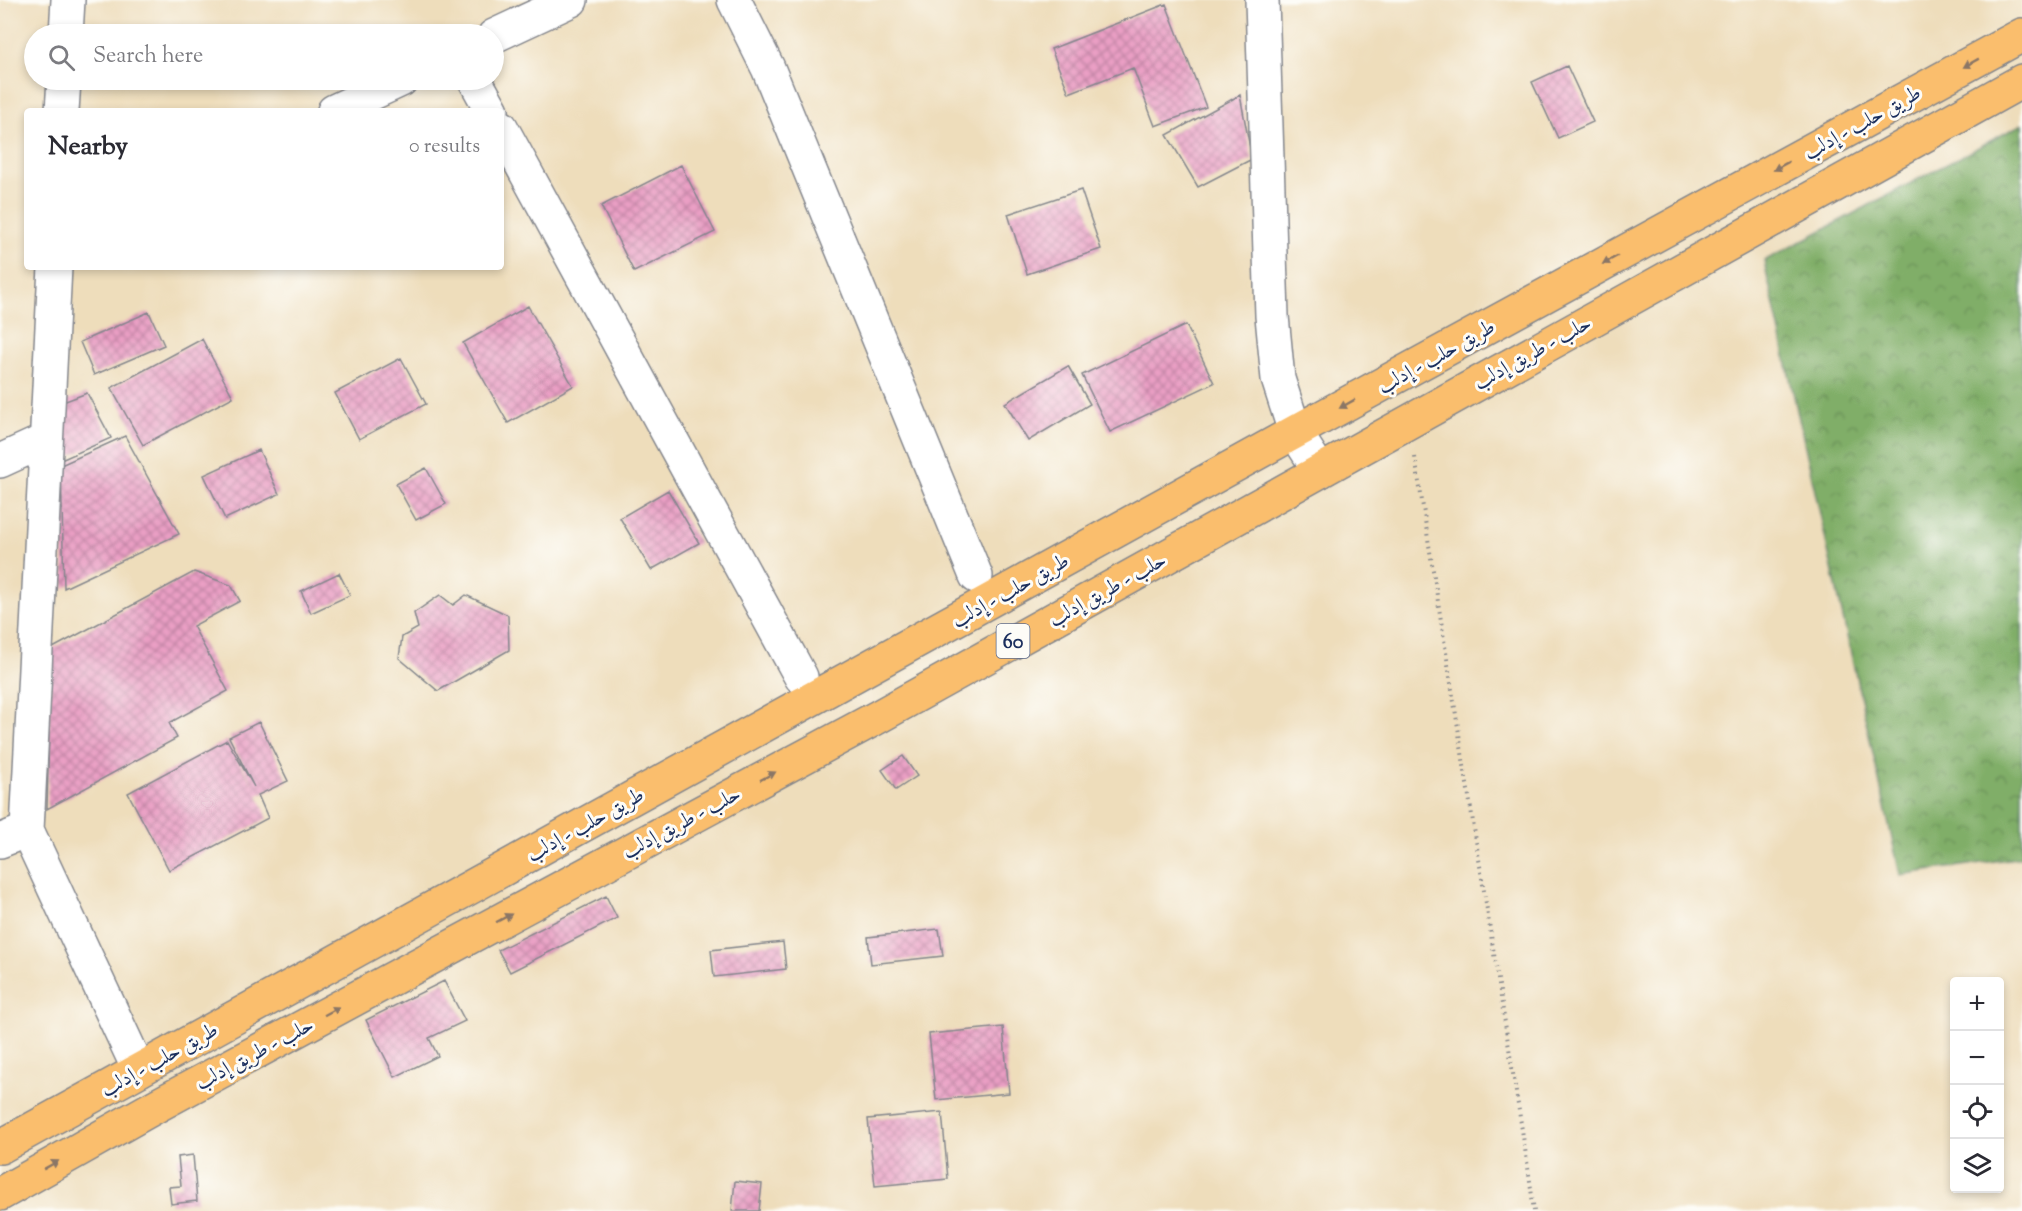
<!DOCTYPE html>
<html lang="en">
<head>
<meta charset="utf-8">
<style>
  body { margin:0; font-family:"Sorts Mill Goudy",Amiri,serif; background:#f2f2f3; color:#2b2b33 }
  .controls { position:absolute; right:18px; bottom:18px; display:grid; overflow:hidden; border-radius:6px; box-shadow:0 3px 9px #0003 }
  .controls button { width:54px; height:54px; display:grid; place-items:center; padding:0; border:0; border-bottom:2px solid #e1e1e2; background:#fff; color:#2b2b33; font:30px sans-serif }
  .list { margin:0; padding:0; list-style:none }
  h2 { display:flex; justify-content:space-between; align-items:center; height:78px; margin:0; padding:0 24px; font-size:26px }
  h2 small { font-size:20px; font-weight:400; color:#7c7c81 }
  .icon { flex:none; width:33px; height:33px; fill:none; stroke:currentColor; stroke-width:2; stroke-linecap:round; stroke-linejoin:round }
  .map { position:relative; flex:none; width:2022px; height:1211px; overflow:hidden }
  .search { position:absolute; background:#fff; box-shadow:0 3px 9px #0003; left:24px; top:24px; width:480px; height:66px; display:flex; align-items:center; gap:15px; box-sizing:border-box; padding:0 21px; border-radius:33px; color:#7c7c81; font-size:22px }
  .panel { position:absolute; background:#fff; box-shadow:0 3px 9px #0003; left:24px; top:108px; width:480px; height:162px; border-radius:6px }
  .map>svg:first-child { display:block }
  .forest { fill:url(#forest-crowns); stroke:#4e6e62; stroke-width:1.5 }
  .building { fill:url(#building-cross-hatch) }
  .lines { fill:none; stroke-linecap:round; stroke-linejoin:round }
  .minor-casing { stroke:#84868c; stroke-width:36 }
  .trunk-casing { stroke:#84868c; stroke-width:36 }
  .path { stroke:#84868c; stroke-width:4; stroke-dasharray:1.5 4.5; stroke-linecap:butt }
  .minor { stroke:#fff; stroke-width:33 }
  .trunk { stroke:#fabe6d; stroke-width:33 }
  .oneway { fill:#8a7666 }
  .labels { text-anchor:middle; stroke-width:6; stroke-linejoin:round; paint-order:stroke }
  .shield { fill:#fdfcf7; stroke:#5f6c8c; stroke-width:1.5 }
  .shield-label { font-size:20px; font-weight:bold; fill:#1b2f5e }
  .street-label { font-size:21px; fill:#1b2f5e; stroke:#fdfcf7 }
</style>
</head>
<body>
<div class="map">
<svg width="2022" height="1211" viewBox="0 0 2022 1211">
  <defs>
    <pattern id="forest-crowns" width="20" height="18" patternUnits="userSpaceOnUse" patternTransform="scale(1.5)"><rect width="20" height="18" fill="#80ae67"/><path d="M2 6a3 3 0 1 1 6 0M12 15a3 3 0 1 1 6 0" fill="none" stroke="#688e58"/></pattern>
    <pattern id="building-cross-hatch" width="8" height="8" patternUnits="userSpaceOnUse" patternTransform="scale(1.5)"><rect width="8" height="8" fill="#ea9fc4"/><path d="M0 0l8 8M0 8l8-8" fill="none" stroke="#bd82a2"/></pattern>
  </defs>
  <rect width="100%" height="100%" fill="#fdfcf7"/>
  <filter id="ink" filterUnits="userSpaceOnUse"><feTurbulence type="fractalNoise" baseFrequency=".0167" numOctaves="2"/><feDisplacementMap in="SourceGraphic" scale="12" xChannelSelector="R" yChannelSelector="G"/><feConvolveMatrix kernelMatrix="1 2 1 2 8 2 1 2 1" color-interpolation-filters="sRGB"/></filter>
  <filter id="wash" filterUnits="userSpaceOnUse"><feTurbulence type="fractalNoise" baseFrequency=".008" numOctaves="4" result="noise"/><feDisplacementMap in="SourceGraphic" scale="24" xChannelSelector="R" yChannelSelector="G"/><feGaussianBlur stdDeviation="1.35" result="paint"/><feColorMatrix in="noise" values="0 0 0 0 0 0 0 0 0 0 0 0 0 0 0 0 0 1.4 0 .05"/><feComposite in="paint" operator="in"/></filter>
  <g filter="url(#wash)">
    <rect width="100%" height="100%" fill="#edb"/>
    <path class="forest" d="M 2022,124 L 2022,857 L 1900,875 L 1764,261 Z"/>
    <g id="blocks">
      <path class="building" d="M 1166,4 L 1206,107 L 1155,126 L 1133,68 L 1069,93 L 1051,49 Z
        M 1567,66 L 1593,122 L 1558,138 L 1532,82 Z
        M 1240,95 L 1252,159 L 1198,187 L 1167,135 Z
        M 681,165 L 715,232 L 634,272 L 601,206 Z
        M 1081,190 L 1101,249 L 1027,274 L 1008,214 Z
        M 528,306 L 573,386 L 508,423 L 463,343 Z
        M 149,312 L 164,345 L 94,375 L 80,342 Z
        M 1186,325 L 1214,383 L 1110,432 L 1082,375 Z
        M 202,339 L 233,397 L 143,445 L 111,388 Z
        M 401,358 L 426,404 L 359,439 L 335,393 Z
        M 1068,366 L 1090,404 L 1028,441 L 1005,403 Z
        M 87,393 L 111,438 L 52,464 L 55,405 Z
        M 125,436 L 179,534 L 64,588 L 61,465 Z
        M 259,450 L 279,494 L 225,519 L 204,475 Z
        M 426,468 L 446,504 L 416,520 L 396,484 Z
        M 668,490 L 699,543 L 651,570 L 620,518 Z
        M 194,572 L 231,585 L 240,601 L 193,626 L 228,691 L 169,723 L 177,738 L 47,809 L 51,649 Z
        M 339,573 L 350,595 L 311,613 L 301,591 Z
        M 440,595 L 453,605 L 466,595 L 508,615 L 509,650 L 438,691 L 399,658 L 402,637 L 418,628 L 414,613 Z
        M 259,722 L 288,781 L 258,795 L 268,818 L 169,870 L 128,793 L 227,740 L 254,787 L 229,737 Z
        M 903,756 L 917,776 L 896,790 L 882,770 Z
        M 606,896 L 617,918 L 510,972 L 498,950 Z
        M 939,929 L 943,956 L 871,964 L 868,937 Z
        M 783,942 L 786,969 L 714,977 L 711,950 Z
        M 444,981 L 465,1021 L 429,1038 L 438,1056 L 395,1077 L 366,1020 Z
        M 1003,1027 L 1009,1093 L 936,1100 L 929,1034 Z
        M 942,1112 L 948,1179 L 875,1186 L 868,1119 Z
        M 193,1155 L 197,1201 L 171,1204 L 169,1187 L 181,1186 L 178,1157 Z
        M 735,1181 L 762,1184 L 759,1211 L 732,1211 Z"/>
    </g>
  </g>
  <g filter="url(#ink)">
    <use href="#blocks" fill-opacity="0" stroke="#84868c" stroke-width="1.5"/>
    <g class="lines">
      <defs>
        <path id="minor" d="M 734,0 L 768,68 L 976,576
          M 1262,0 L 1272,316 L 1278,379 L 1295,432 L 1320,471
          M 66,34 L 68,0
          M 494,36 L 571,0
          M 475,80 L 492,111
          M 62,111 L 64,80
          M 334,111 L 401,80
          M 501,127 L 801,677
          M 55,267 L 27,830 L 139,1070
          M 0,461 L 46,440
          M 0,841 L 27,830"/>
        <path id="trunk" d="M 0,1147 L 1295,432 L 2022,35
          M 0,1194 L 158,1105 L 878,717 L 2022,81"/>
      </defs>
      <use href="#minor" class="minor-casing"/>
      <use href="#trunk" class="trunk-casing"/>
      <path class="path" d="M 1415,457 L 1529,1174 L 1534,1211"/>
      <use href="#minor" class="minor"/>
      <use href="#trunk" class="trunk"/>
    </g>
    <defs><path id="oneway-solid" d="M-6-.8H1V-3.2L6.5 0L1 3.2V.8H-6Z" transform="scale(1.5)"/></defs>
    <g class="oneway">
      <use href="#oneway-solid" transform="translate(1971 63) rotate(151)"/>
      <use href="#oneway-solid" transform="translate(1781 166) rotate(151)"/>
      <use href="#oneway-solid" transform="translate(1610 260) rotate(151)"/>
      <use href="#oneway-solid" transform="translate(1347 404) rotate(151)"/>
      <use href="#oneway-solid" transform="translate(768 776) rotate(-28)"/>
      <use href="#oneway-solid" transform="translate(504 918) rotate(-28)"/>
      <use href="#oneway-solid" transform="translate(332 1011) rotate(-28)"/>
      <use href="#oneway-solid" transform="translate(51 1165) rotate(-29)"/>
    </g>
  </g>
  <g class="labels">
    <rect class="shield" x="996.5" y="624" width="33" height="34" rx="4.5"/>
    <g class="shield-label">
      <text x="1013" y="648">60</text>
    </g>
    <g class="street-label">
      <text transform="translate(1862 122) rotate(-29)" y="7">طريق حلب - إدلب</text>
      <text transform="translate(1532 352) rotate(-29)" y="7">حلب - طريق إدلب</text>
      <text transform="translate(1436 356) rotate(-29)" y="7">طريق حلب - إدلب</text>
      <text transform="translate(1107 589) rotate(-29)" y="7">حلب - طريق إدلب</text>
      <text transform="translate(1010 590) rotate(-29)" y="7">طريق حلب - إدلب</text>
      <text transform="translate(681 822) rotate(-28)" y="7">حلب - طريق إدلب</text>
      <text transform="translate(585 824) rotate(-29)" y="7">طريق حلب - إدلب</text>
      <text transform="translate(254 1053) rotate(-28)" y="7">حلب - طريق إدلب</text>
      <text transform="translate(159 1059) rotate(-29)" y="7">طريق حلب - إدلب</text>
    </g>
  </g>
</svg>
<div class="controls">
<button>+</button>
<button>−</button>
<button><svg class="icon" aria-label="locate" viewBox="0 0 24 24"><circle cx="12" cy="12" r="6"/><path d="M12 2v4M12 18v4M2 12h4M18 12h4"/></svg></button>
<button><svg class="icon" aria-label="layers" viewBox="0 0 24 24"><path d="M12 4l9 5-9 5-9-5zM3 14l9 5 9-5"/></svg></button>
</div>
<div class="search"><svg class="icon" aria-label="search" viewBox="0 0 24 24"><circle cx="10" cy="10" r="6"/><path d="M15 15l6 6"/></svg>Search here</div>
<section class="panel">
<h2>Nearby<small>0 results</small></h2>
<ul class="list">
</ul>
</section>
</div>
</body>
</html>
